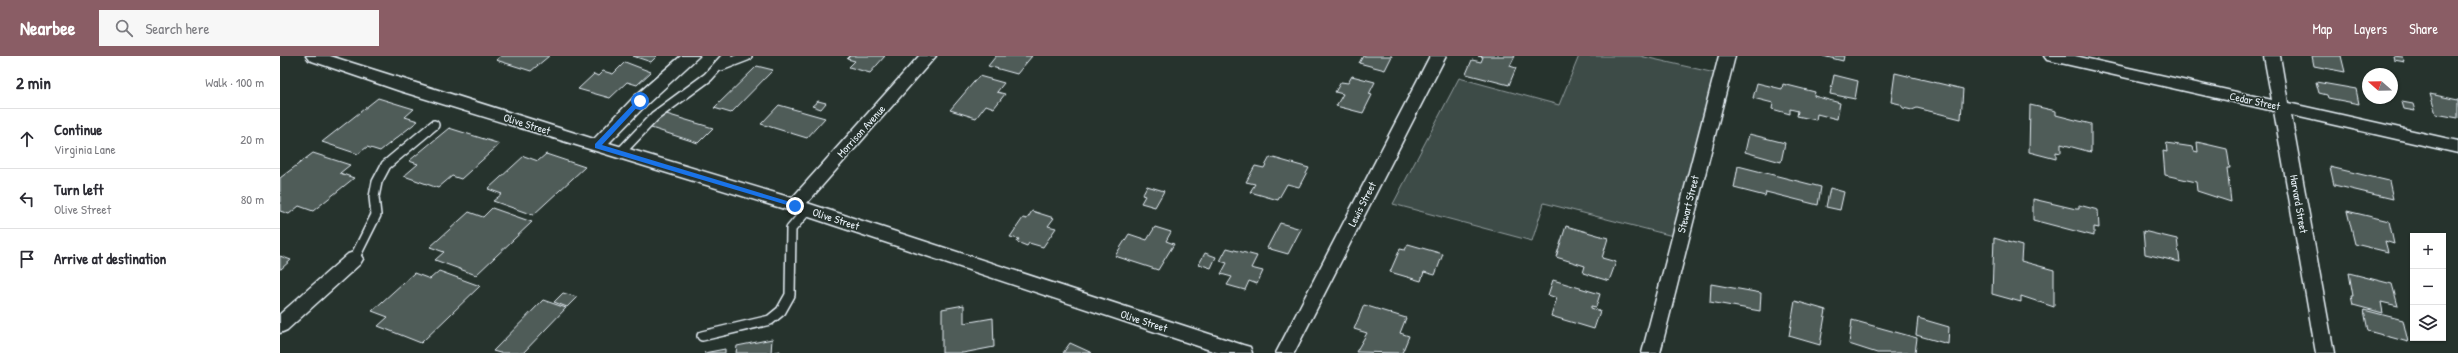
<!DOCTYPE html>
<html lang="en">
<head>
<meta charset="utf-8">
<style>
  body { margin:0; font-family:"Patrick Hand",sans-serif; background:#f7f7f7; color:#2b2b33 }
  .controls { position:absolute; right:12px; bottom:12px; display:grid; overflow:hidden; border-radius:0px; box-shadow:0 1px 3px #0004 }
  .controls button { width:36px; height:36px; display:grid; place-items:center; padding:0; border:0; border-bottom:1px solid #e1e1e2; background:#fff; color:#2b2b33; font:20px sans-serif }
  .compass { position:absolute; left:2082px; top:12px; width:36px; height:36px; border-radius:50%; background:#fff; box-shadow:0 1px 3px #0004; rotate:290deg }
  .stop { position:absolute; width:12px; height:12px; margin:-9px; border:3px solid #1a73e8; border-radius:50%; background:#fff }
  .stop.end { background:#1a73e8; border-color:#fff; box-shadow:0 1px 4px #0008 }
  .list { margin:0; padding:0; list-style:none }
  h2 { display:flex; justify-content:space-between; align-items:center; height:52px; margin:0; padding:0 16px; font-size:17px }
  h2 small { font-size:13px; font-weight:400; color:#7c7c81 }
  .list li { display:grid; grid-template-columns:26px 1fr auto; gap:12px; align-items:center; box-sizing:border-box; height:60px; padding:0 16px; border-top:1px solid #e1e1e2 }
  .list b { display:block; font-size:15px; white-space:nowrap }
  .list p { margin:0; font-size:13px; white-space:nowrap; color:#7c7c81 }
  .list em { font-size:13px; font-style:normal; color:#7c7c81 }
  .icon { flex:none; width:22px; height:22px; fill:none; stroke:currentColor; stroke-width:2; stroke-linecap:round; stroke-linejoin:round }
  .map { position:relative; flex:none; width:2178px; height:297px; overflow:hidden }
  header { display:flex; align-items:center; gap:24px; box-sizing:border-box; height:56px; padding:0 20px; background:#8a5d65; color:#fff }
  header strong { font-size:19px }
  nav { display:flex; gap:22px; margin-inline-start:auto; font-size:14px }
  .search { width:280px; height:36px; background:#f7f7f7; display:flex; align-items:center; gap:10px; box-sizing:border-box; padding:0 14px; border-radius:0px; color:#7c7c81; font-size:15px }
  main { display:flex }
  aside { flex:1; background:#fff }
  .map>svg:first-child { display:block }
  .green { fill:#3e4b47; stroke:#939ea0 }
  .building { fill:#505c59; stroke:#e8f1f8 }
  .lines { fill:none; stroke-linecap:round; stroke-linejoin:round }
  .lane-casing { stroke:#e8f1f8; stroke-width:12 }
  .street-casing { stroke:#e8f1f8; stroke-width:3 }
  .lane { stroke:#26332d; stroke-width:9 }
  .street { fill:#26332d; fill-rule:evenodd }
  .route { fill:#1a73e8 }
  .labels { text-anchor:middle; stroke-width:3; stroke-linejoin:round; paint-order:stroke }
  .street-label { font-size:11px; fill:#e8f1f8; stroke:#26332d }
</style>
</head>
<body>
<header>
<strong>Nearbee</strong>
<div class="search"><svg class="icon" aria-label="search" viewBox="0 0 24 24"><circle cx="10" cy="10" r="6"/><path d="M15 15l6 6"/></svg>Search here</div>
<nav><a>Map</a><a>Layers</a><a>Share</a></nav>
</header>
<main>
<aside>
<h2>2 min<small>Walk · 100 m</small></h2>
<ul class="list">
<li><svg class="icon" aria-label="ahead" viewBox="0 0 24 24"><path d="M12 20V5M6 11l6-6 6 6"/></svg><div><b>Continue</b><p>Virginia Lane</p></div><em>20 m</em></li>
<li><svg class="icon" aria-label="left" viewBox="0 0 24 24"><path d="M17 20v-9H6M10 6l-5 5 5 5"/></svg><div><b>Turn left</b><p>Olive Street</p></div><em>80 m</em></li>
<li><svg class="icon" aria-label="arrive" viewBox="0 0 24 24"><path d="M6 21V4h12l-3 4 3 4H6"/></svg><div><b>Arrive at destination</b></div></li>
</ul>
</aside>
<div class="map">
<svg width="2178" height="297" viewBox="0 0 2178 297">
  <rect width="100%" height="100%" fill="#26332d"/>
  <filter id="ink" filterUnits="userSpaceOnUse"><feTurbulence type="fractalNoise" baseFrequency=".025" numOctaves="2"/><feDisplacementMap in="SourceGraphic" scale="8" xChannelSelector="R" yChannelSelector="G"/><feConvolveMatrix kernelMatrix="1 2 1 2 8 2 1 2 1" color-interpolation-filters="sRGB"/></filter>
  <g filter="url(#ink)">
    <path class="green" d="M 1299,0 L 1360,0 L 1435,17 L 1393,180 L 1264,147 L 1252,185 L 1113,148 L 1179,22 L 1279,49 Z"/>
    <path class="building" d="M 221,0 L 269,0 L 251,15 L 216,4 Z
      M 353,0 L 377,0 L 371,6 Z
      M 570,0 L 605,0 L 590,17 L 569,11 L 575,5 L 567,3 Z
      M 716,0 L 752,0 L 737,18 L 708,10 Z
      M 1083,0 L 1112,0 L 1105,14 L 1079,7 Z
      M 1198,0 L 1235,0 L 1230,10 L 1236,12 L 1229,29 L 1186,18 L 1192,4 L 1201,6 L 1203,1 Z
      M 1543,0 L 1564,0 L 1563,5 Z
      M 2032,0 L 2061,0 L 2065,16 L 2034,10 Z
      M 2113,0 L 2123,1 L 2125,6 L 2114,4 Z
      M 345,6 L 371,16 L 357,29 L 347,26 L 330,42 L 298,33 L 314,18 L 318,20 L 323,15 L 333,18 Z
      M 477,10 L 493,14 L 451,57 L 434,52 Z
      M 1615,17 L 1683,33 L 1681,63 L 1637,52 L 1632,54 L 1623,52 L 1620,48 L 1611,46 Z
      M 1554,19 L 1578,25 L 1575,43 L 1550,38 Z
      M 699,20 L 724,27 L 717,36 L 725,38 L 714,52 L 706,49 L 696,62 L 670,54 Z
      M 1072,20 L 1095,26 L 1089,38 L 1092,39 L 1083,57 L 1056,50 L 1063,38 L 1055,36 L 1061,26 L 1068,27 Z
      M 2036,26 L 2076,33 L 2079,48 L 2048,42 L 2047,39 L 2039,37 Z
      M 1477,27 L 1502,33 L 1503,28 L 1535,36 L 1534,40 L 1560,47 L 1557,63 L 1537,58 L 1536,64 L 1517,60 L 1518,55 L 1510,53 L 1510,58 L 1492,53 L 1493,47 L 1473,42 Z
      M 2150,38 L 2178,44 L 2178,62 L 2156,58 Z
      M 98,42 L 134,53 L 125,61 L 138,65 L 100,95 L 87,91 L 78,98 L 42,86 Z
      M 538,45 L 546,47 L 541,53 L 532,50 Z
      M 2122,46 L 2133,48 L 2135,55 L 2124,53 Z
      M 499,49 L 545,62 L 527,82 L 481,68 Z
      M 1750,49 L 1776,55 L 1776,59 L 1811,68 L 1811,96 L 1781,88 L 1781,97 L 1776,96 L 1776,103 L 1749,96 Z
      M 383,57 L 433,72 L 418,87 L 368,71 Z
      M 169,72 L 220,88 L 181,123 L 172,120 L 158,132 L 124,120 L 138,108 L 129,105 Z
      M 1469,78 L 1505,87 L 1501,106 L 1465,96 Z
      M 1917,86 L 1947,93 L 1950,112 L 1947,112 L 1951,146 L 1917,135 L 1916,126 L 1885,119 L 1883,95 L 1887,96 L 1886,87 L 1913,91 L 1914,95 L 1918,96 Z
      M 33,97 L 70,109 L 60,117 L 74,122 L 33,155 L 19,150 L 9,158 L 0,155 L 0,122 Z
      M 266,98 L 305,111 L 253,159 L 213,145 L 222,138 L 208,133 L 244,100 L 258,105 Z
      M 990,101 L 1029,112 L 1019,131 L 1007,128 L 998,144 L 970,136 L 975,128 L 966,126 L 975,110 L 984,112 Z
      M 1458,110 L 1541,131 L 1538,149 L 1486,136 L 1485,140 L 1454,132 Z
      M 2050,111 L 2109,125 L 2113,143 L 2054,129 Z
      M 867,130 L 884,135 L 875,151 L 861,147 L 865,140 L 862,139 Z
      M 1550,132 L 1564,136 L 1560,154 L 1546,151 Z
      M 1753,143 L 1796,153 L 1799,153 L 1799,149 L 1818,154 L 1819,172 L 1814,171 L 1814,180 L 1753,164 Z
      M 212,152 L 252,166 L 196,219 L 155,204 L 164,196 L 150,191 L 189,156 L 203,161 Z
      M 752,155 L 774,162 L 768,170 L 776,172 L 763,191 L 749,187 L 747,190 L 737,186 L 739,183 L 730,181 L 743,162 L 747,163 Z
      M 2067,155 L 2109,165 L 2114,188 L 2105,185 L 2108,196 L 2075,188 Z
      M 1000,167 L 1021,173 L 1008,198 L 987,192 Z
      M 1286,170 L 1328,182 L 1322,202 L 1336,206 L 1329,225 L 1303,217 L 1305,210 L 1276,201 Z
      M 875,171 L 891,176 L 886,185 L 894,188 L 878,214 L 835,200 L 849,178 L 867,184 Z
      M 1863,175 L 1897,183 L 1900,206 L 1865,198 Z
      M 1714,182 L 1742,190 L 1741,205 L 1774,214 L 1774,251 L 1741,240 L 1741,246 L 1712,238 Z
      M 1128,188 L 1163,198 L 1155,219 L 1144,216 L 1141,225 L 1110,216 L 1120,193 L 1125,194 Z
      M 947,192 L 977,200 L 971,212 L 983,215 L 977,228 L 969,225 L 965,234 L 947,229 L 952,221 L 941,218 L 947,207 L 940,205 Z
      M 925,197 L 936,201 L 931,212 L 919,208 Z
      M 0,200 L 11,204 L 1,213 L 0,213 Z
      M 159,215 L 200,230 L 141,287 L 98,270 L 108,261 L 92,255 L 134,217 L 150,223 Z
      M 2069,217 L 2112,228 L 2118,250 L 2101,246 L 2103,257 L 2073,249 L 2071,240 L 2073,240 Z
      M 1273,224 L 1320,238 L 1316,251 L 1311,250 L 1311,252 L 1320,255 L 1314,273 L 1271,260 L 1277,242 L 1268,239 Z
      M 1431,228 L 1481,237 L 1480,255 L 1430,246 Z
      M 283,237 L 297,241 L 287,251 L 274,246 Z
      M 263,244 L 286,252 L 243,297 L 220,297 L 213,295 Z
      M 1515,245 L 1546,254 L 1540,289 L 1509,280 Z
      M 684,249 L 684,267 L 713,262 L 714,291 L 683,297 L 662,297 L 662,253 Z
      M 1084,249 L 1126,262 L 1120,277 L 1129,280 L 1122,297 L 1076,296 L 1087,277 L 1074,273 Z
      M 2084,254 L 2123,264 L 2128,286 L 2088,275 Z
      M 1638,262 L 1669,271 L 1668,288 L 1636,279 Z
      M 1572,264 L 1637,282 L 1635,297 L 1597,297 L 1569,288 Z
      M 492,283 L 491,297 L 500,295 L 500,297 L 456,297 L 457,290 Z
      M 790,287 L 812,297 L 783,297 Z
      M 445,293 L 445,297 L 424,297 Z"/>
    <g class="lines">
      <defs>
        <path id="lane" d="M 441,10 L 467,0
          M 340,97 L 375,60 L 428,21 L 447,0
          M 74,203 L 96,159 L 94,141 L 97,126 L 106,109 L 154,69
          M 422,280 L 490,264 L 501,255 L 510,239 L 511,173 L 527,154"/>
        <path id="street" d="M 26,0 L 50,0 L 314,83 L 354,41 L 401,0 L 419,0 L 366,49 L 329,87 L 512,142 L 639,0 L 656,0 L 527,147 L 963,289 L 970,291 L 972,297 L 939,297 L 511,155 L 120,35 L 29,4 Z
          M 1150,0 L 1166,0 L 1014,297 L 996,297 Z
          M 1439,0 L 1455,0 L 1380,297 L 1362,297 Z
          M 1764,0 L 1795,0 L 1992,44 L 1984,0 L 2000,0 L 2008,47 L 2178,85 L 2178,97 L 2011,59 L 2054,297 L 2036,297 L 1994,55 L 1772,5 L 1767,4 Z
          M 74,196 L 80,198 L 83,203 L 80,208 L 7,274 L 0,277 L 0,258 L 68,198 Z"/>
      </defs>
      <use href="#lane" class="lane-casing"/>
      <use href="#street" class="street-casing"/>
      <use href="#lane" class="lane"/>
      <use href="#street" class="street"/>
    </g>
  </g>
  <path class="route" d="M 358,43 L 363,45 L 322,89 L 517,148 L 517,152 L 315,92 L 315,88 Z"/>
  <g class="labels">
    <g class="street-label">
      <text transform="translate(1975 45) rotate(12)" y="4">Cedar Street</text>
      <text transform="translate(247 68) rotate(17)" y="4">Olive Street</text>
      <text transform="translate(581 75) rotate(-48)" y="4">Morrison Avenue</text>
      <text transform="translate(1082 148) rotate(-63)" y="4">Lewis Street</text>
      <text transform="translate(1408 148) rotate(-76)" y="4">Stewart Street</text>
      <text transform="translate(2019 148) rotate(80)" y="4">Harvard Street</text>
      <text transform="translate(556 163) rotate(18)" y="4">Olive Street</text>
      <text transform="translate(864 265) rotate(18)" y="4">Olive Street</text>
    </g>
  </g>
</svg>
<div class="controls">
<button>+</button>
<button>−</button>
<button><svg class="icon" aria-label="layers" viewBox="0 0 24 24"><path d="M12 4l9 5-9 5-9-5zM3 14l9 5 9-5"/></svg></button>
</div>
<svg class="compass" viewBox="-18 -18 36 36"><path d="M0-13l5 13h-10z" fill="#e53935"/><path d="M0 13l5-13h-10z" fill="#7c7c81"/></svg>
<div class="stop" style="left:360px;top:45px"></div>
<div class="stop end" style="left:515px;top:150px"></div>
</div>
</main>
</body>
</html>
